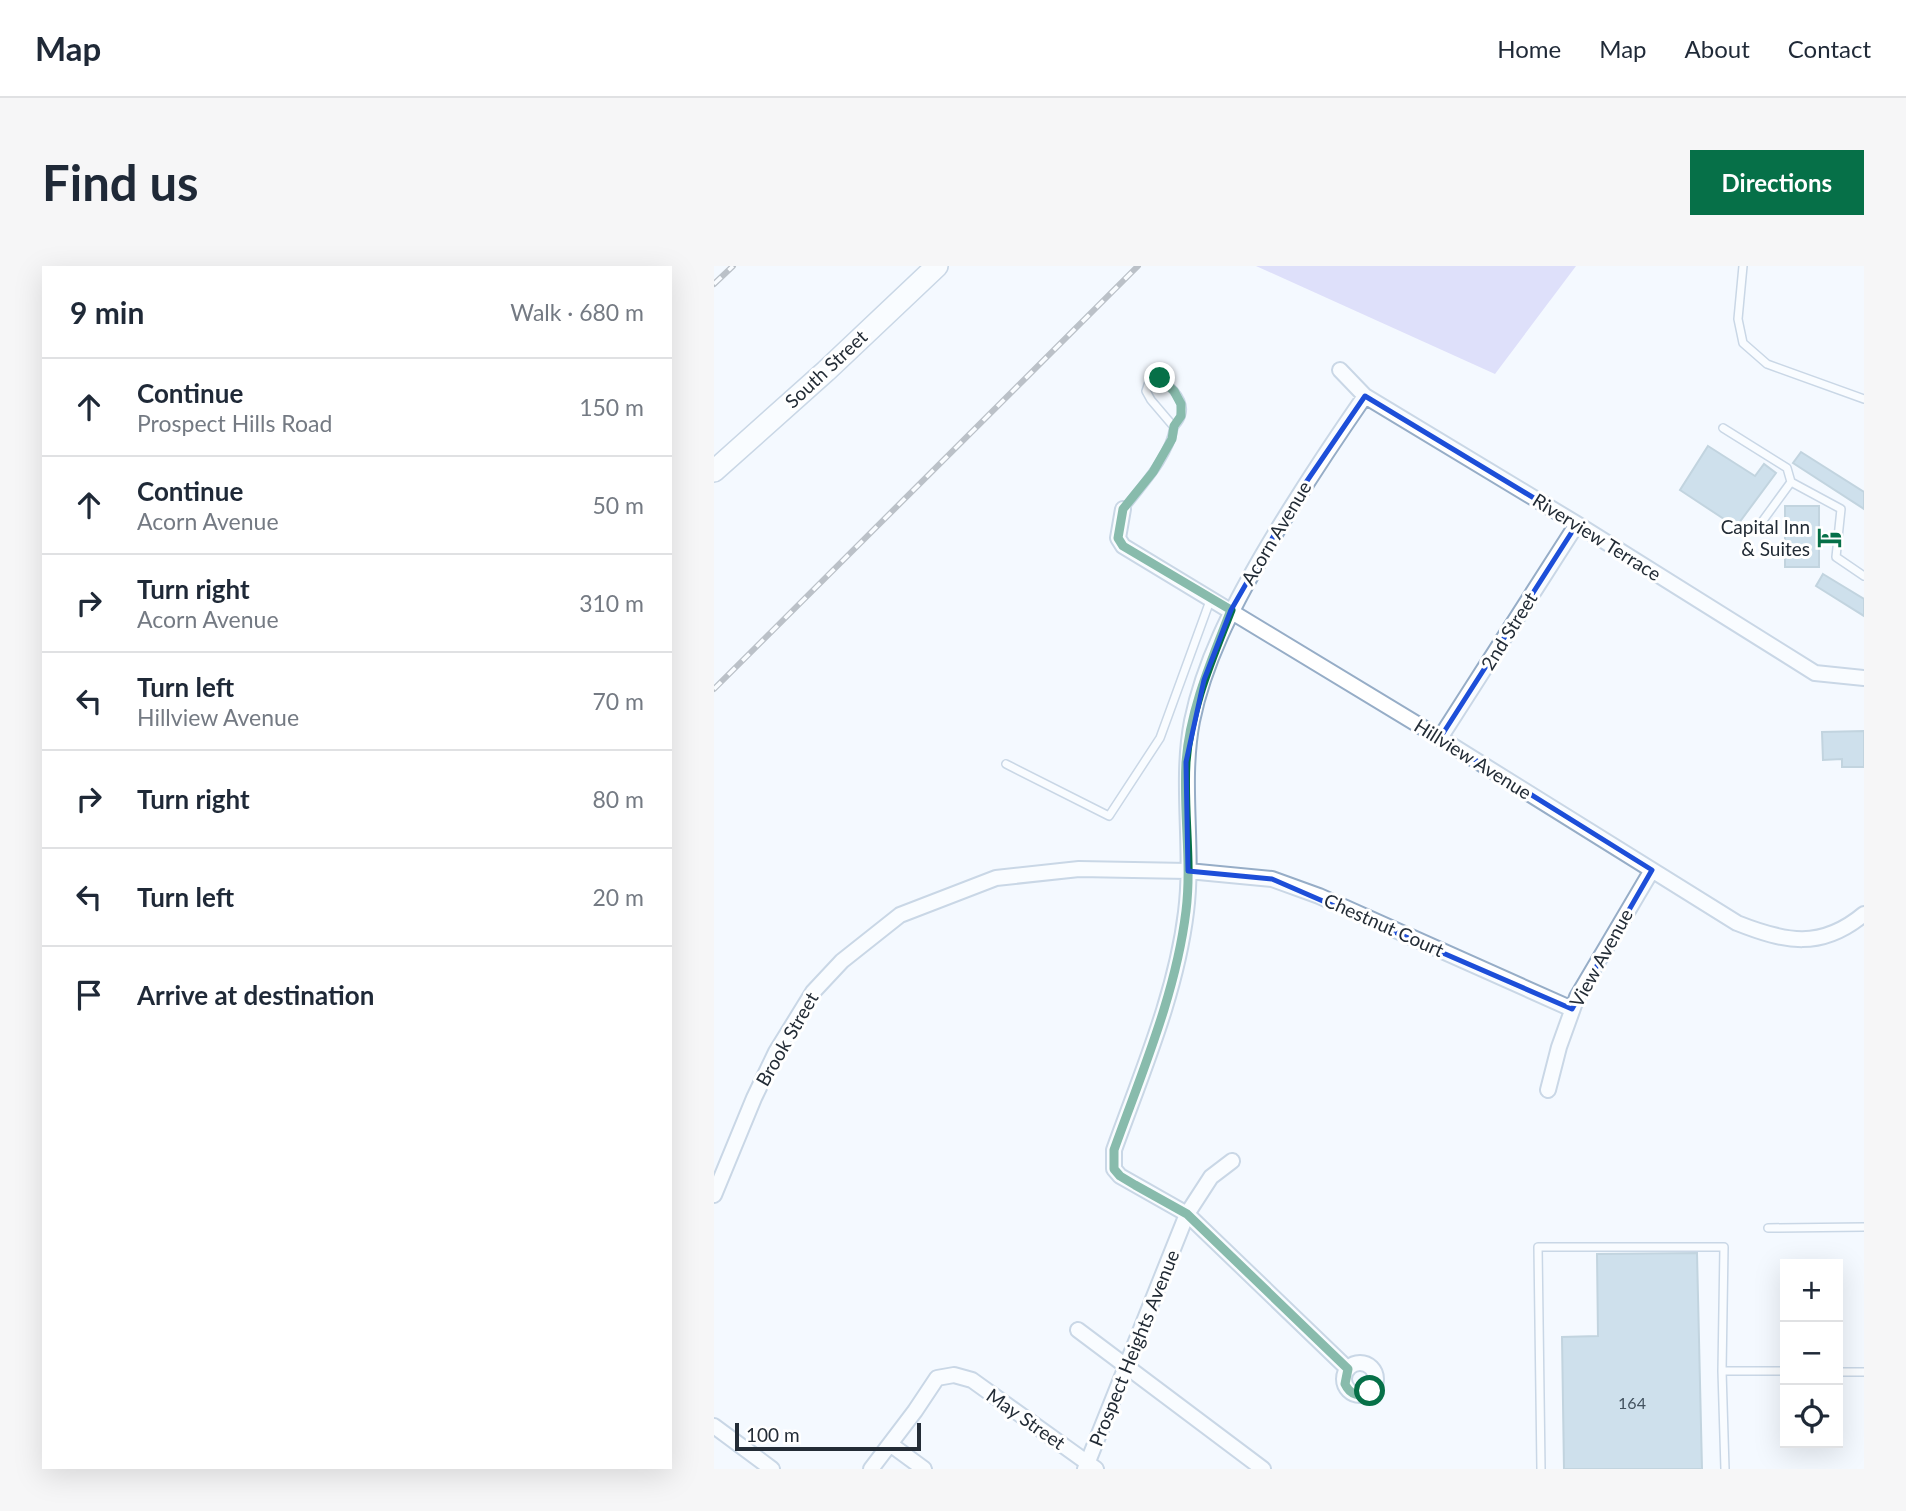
<!DOCTYPE html>
<html lang="en">
<head>
<meta charset="utf-8">
<style>
  body { margin:0; font-family:Lato,sans-serif; background:#f6f6f7; color:#1f2937 }
  .controls { position:absolute; right:21px; bottom:21px; display:grid; overflow:hidden; border-radius:0px; box-shadow:0 7px 28px #0002 }
  .controls button { width:63px; height:63px; display:grid; place-items:center; padding:0; border:0; border-bottom:2px solid #e0e1e3; background:#fff; color:#1f2937; font:35px sans-serif }
  .scale { position:absolute; left:21px; bottom:18px; width:186px; box-sizing:border-box; padding-left:7px; border:4px solid #232c36; border-top:0; font-size:19px; line-height:24px; white-space:nowrap; color:#232c36; -webkit-text-stroke:5px #fff; paint-order:stroke }
  .stop { position:absolute; width:21px; height:21px; margin:-16px; border:5px solid #067048; border-radius:50%; background:#fff }
  .stop.end { background:#067048; border-color:#fff; box-shadow:0 2px 7px #0008 }
  .list { margin:0; padding:0; list-style:none }
  h2 { display:flex; justify-content:space-between; align-items:center; height:91px; margin:0; padding:0 28px; font-size:30px }
  h2 small { font-size:23px; font-weight:400; color:#747a83 }
  .list li { display:grid; grid-template-columns:46px 1fr auto; gap:21px; align-items:center; box-sizing:border-box; height:98px; padding:0 28px; border-top:2px solid #e0e1e3 }
  .list b { display:block; font-size:26px; white-space:nowrap }
  .list p { margin:0; font-size:23px; white-space:nowrap; color:#747a83 }
  .list em { font-size:23px; font-style:normal; color:#747a83 }
  .icon { flex:none; width:38px; height:38px; fill:none; stroke:currentColor; stroke-width:2; stroke-linecap:round; stroke-linejoin:round }
  .map { position:relative; flex:none; width:1150px; height:1203px; overflow:hidden; border-radius:0px }
  header { display:flex; align-items:center; gap:42px; box-sizing:border-box; height:98px; padding:0 35px; background:#fff; border-bottom:2px solid #e0e1e3 }
  header strong { font-size:33px }
  nav { display:flex; gap:38px; margin-inline-start:auto; font-size:24px }
  .intro { display:flex; align-items:center; justify-content:space-between; box-sizing:border-box; height:168px; padding:0 42px }
  h1 { margin:0; font-size:49px }
  .button { padding:18px 32px; border-radius:0px; background:#067048; color:#fff; font-size:24px; font-weight:700 }
  main { display:flex; gap:42px; padding:0 42px }
  aside { flex:1; background:#fff; border-radius:0px; box-shadow:0 7px 28px #0002 }
  .map>svg:first-child { display:block }
  .forest { fill:#c4c0f4 }
  .building { fill:#9fc1d5; stroke:#85a6b9; stroke-width:2 }
  .lines { fill:none; stroke-linecap:round; stroke-linejoin:round }
  .service-casing { stroke:#96adc7; stroke-width:10 }
  .minor-casing { stroke:#96adc7; stroke-width:18 }
  .primary-casing { stroke:#96adc7; stroke-width:24 }
  .service { stroke:#fff; stroke-width:7 }
  .minor { stroke:#fff; stroke-width:14 }
  .primary { stroke:#fff; stroke-width:21 }
  .rail-casing { stroke:#767d86; stroke-width:6 }
  .rail { stroke:#fff; stroke-width:3.5; stroke-dasharray:10; stroke-linecap:butt }
  .route { stroke:#067048; stroke-width:9 }
  .marked { fill:none; stroke:#1d4ed8; stroke-width:5; stroke-linejoin:round }
  .labels { text-anchor:middle; stroke-width:6; stroke-linejoin:round; paint-order:stroke }
  .number-label { font-size:16px; fill:#42515e }
  .street-label { font-size:19px; fill:#232c36; stroke:#fff }
  .poi-label { font-size:19px; fill:#232c36; stroke:#fff; text-anchor:end }
</style>
</head>
<body>
<header>
<strong>Map</strong>
<nav><a>Home</a><a>Map</a><a>About</a><a>Contact</a></nav>
</header>
<div class="intro"><h1>Find us</h1><a class="button">Directions</a></div>
<main>
<aside>
<h2>9 min<small>Walk · 680 m</small></h2>
<ul class="list">
<li><svg class="icon" aria-label="ahead" viewBox="0 0 24 24"><path d="M12 20V5M6 11l6-6 6 6"/></svg><div><b>Continue</b><p>Prospect Hills Road</p></div><em>150 m</em></li>
<li><svg class="icon" aria-label="ahead" viewBox="0 0 24 24"><path d="M12 20V5M6 11l6-6 6 6"/></svg><div><b>Continue</b><p>Acorn Avenue</p></div><em>50 m</em></li>
<li><svg class="icon" aria-label="right" viewBox="0 0 24 24"><path d="M7 20v-9h11M14 6l5 5-5 5"/></svg><div><b>Turn right</b><p>Acorn Avenue</p></div><em>310 m</em></li>
<li><svg class="icon" aria-label="left" viewBox="0 0 24 24"><path d="M17 20v-9H6M10 6l-5 5 5 5"/></svg><div><b>Turn left</b><p>Hillview Avenue</p></div><em>70 m</em></li>
<li><svg class="icon" aria-label="right" viewBox="0 0 24 24"><path d="M7 20v-9h11M14 6l5 5-5 5"/></svg><div><b>Turn right</b></div><em>80 m</em></li>
<li><svg class="icon" aria-label="left" viewBox="0 0 24 24"><path d="M17 20v-9H6M10 6l-5 5 5 5"/></svg><div><b>Turn left</b></div><em>20 m</em></li>
<li><svg class="icon" aria-label="arrive" viewBox="0 0 24 24"><path d="M6 21V4h12l-3 4 3 4H6"/></svg><div><b>Arrive at destination</b></div></li>
</ul>
</aside>
<div class="map">
<svg width="1150" height="1203" viewBox="0 0 1150 1203">
  <rect width="100%" height="100%" fill="#f4f9ff"/>
  <path class="forest" d="M 542,0 L 862,0 L 781,108 Z"/>
  <path class="building" d="M 994,180 L 1041,210 L 1050,198 L 1062,207 L 1022,261 L 966,224 Z
    M 1087,186 L 1150,226 L 1150,243 L 1079,197 Z
    M 1071,240 L 1105,240 L 1105,301 L 1071,301 Z
    M 1109,308 L 1150,333 L 1150,350 L 1102,320 Z
    M 1150,465 L 1150,501 L 1128,501 L 1128,493 L 1109,494 L 1108,466 Z
    M 983,987 L 988,1203 L 850,1203 L 848,1071 L 884,1070 L 883,988 Z"/>
  <g class="lines">
    <defs>
      <path id="service" d="M 1029,0 L 1024,53 L 1029,77 L 1053,98 L 1150,133
        M 1009,162 L 1073,202 L 1077,216 L 1127,243 L 1122,291 L 1150,310
        M 410,243 C 429,218 455,192 460,161 L 437,134 L 432,125 L 437,110 C 452,113 473,133 467,150 C 466,154 463,157 460,161
        M 1042,264 L 1077,216
        M 292,498 L 395,550 L 446,472 L 497,332
        M 1054,962 L 1150,961
        M 1008,1105 L 1011,1203
        M 1124,1106 L 1150,1106
        M 827,1203 L 824,981 L 1010,981 L 1008,1105 L 1071,1105"/>
      <path id="minor" d="M 626,104 L 651,130 L 863,258 L 1101,407 L 1150,412
        M 409,243 L 404,272 L 409,280 L 726,472 L 1023,657 C 1071,676 1107,684 1150,648
        M 726,472 L 863,258
        M 834,824 L 845,781 L 863,731 L 938,604
        M 0,929 L 40,832 L 62,786 L 99,726 L 128,695 L 186,649 L 282,612 L 365,603 L 474,605 L 558,613 L 605,630 L 858,743
        M 364,1064 L 549,1203
        M630 1113a16 16 0 1 1 32 0a16 16 0 1 1-32 0Z
        M 634,1103 L 473,948 L 406,910 L 400,903 L 400,884 C 428,806 462,728 472,646 C 480,582 466,518 478,455 C 490,396 518,342 548,290 C 580,235 615,182 651,130
        M 0,1160 L 58,1203
        M 176,1178 L 210,1203
        M 157,1203 L 201,1145 L 223,1112 L 240,1109 L 258,1114 L 382,1203
        M 371,1203 L 473,948 L 497,911 L 518,895"/>
      <path id="primary" d="M 0,205 L 112,105 L 223,0"/>
    </defs>
    <use href="#service" class="service-casing"/>
    <use href="#minor" class="minor-casing"/>
    <use href="#primary" class="primary-casing"/>
    <use href="#service" class="service"/>
    <use href="#minor" class="minor"/>
    <use href="#primary" class="primary"/>
    <defs>
      <path id="rail" d="M 0,18 L 19,0
        M 0,423 L 424,0"/>
    </defs>
    <use href="#rail" class="rail-casing"/>
    <use href="#rail" class="rail"/>
  </g>
  <g class="lines">
    <path class="route" d="M 446,112 L 460,125 L 467,138 L 467,150 L 460,160 L 458,173 L 439,206 L 409,243 L 404,272 L 409,280 L 517,344 C 498,393 476,443 472,496 C 469,546 478,596 472,645 C 462,727 428,806 400,884 L 400,903 L 406,910 L 421,919 L 473,948 L 634,1103 L 631,1118 C 636,1129 646,1132 656,1125"/>
  </g>
  <path d="M0 0H1150V1203H0ZM 651,130 L 863,258 L 726,472 L 938,604 L 858,743 L 558,613 L 474,605 L 472,496 L 490,414 L 517,344 L 582,231 Z" fill="#f4f9ff" fill-opacity=".55" fill-rule="evenodd"/>
  <path class="marked" d="M 651,130 L 863,258 L 726,472 L 938,604 L 858,743 L 558,613 L 474,605 L 472,496 L 490,414 L 517,344 L 582,231 Z"/>
  <defs>
    <symbol id="hotel-bare" viewBox="-9 -9 18 18"><path d="M-6-4.5h1.5V1H6V5H4.5V3h-9V5H-6ZM-4 0a1.8 1.8 0 1 1 3.6 0ZM.5 0V-2.5h3Q6-2.5 6 0Z" fill="#067048" stroke="#fff" stroke-width="2.5" paint-order="stroke"/></symbol>
  </defs>
  <g fill-rule="evenodd">
    <use href="#hotel-bare" x="1098" y="254" width="35" height="35"/>
  </g>
  <g class="labels">
    <g class="number-label">
      <text x="918" y="1143">164</text>
    </g>
    <g class="street-label">
      <text transform="translate(112 103) rotate(-43)" y="7">South Street</text>
      <text transform="translate(562 267) rotate(-59)" y="7">Acorn Avenue</text>
      <text transform="translate(883 271) rotate(32)" y="7">Riverview Terrace</text>
      <text transform="translate(795 365) rotate(-58)" y="7">2nd Street</text>
      <text transform="translate(759 493) rotate(32)" y="7">Hillview Avenue</text>
      <text transform="translate(670 659) rotate(24)" y="7">Chestnut Court</text>
      <text transform="translate(887 692) rotate(-61)" y="7">View Avenue</text>
      <text transform="translate(73 773) rotate(-60)" y="7">Brook Street</text>
      <text transform="translate(420 1082) rotate(-68)" y="7">Prospect Heights Avenue</text>
      <text transform="translate(312 1153) rotate(35)" y="7">May Street</text>
    </g>
    <g class="poi-label">
      <text x="1096" y="268">Capital Inn<tspan x="1096" dy="22">&amp; Suites</tspan></text>
    </g>
  </g>
</svg>
<div class="controls">
<button>+</button>
<button>−</button>
<button><svg class="icon" aria-label="locate" viewBox="0 0 24 24"><circle cx="12" cy="12" r="6"/><path d="M12 2v4M12 18v4M2 12h4M18 12h4"/></svg></button>
</div>
<div class="scale">100 m</div>
<div class="stop" style="left:656px;top:1125px"></div>
<div class="stop end" style="left:446px;top:112px"></div>
</div>
</main>
</body>
</html>
